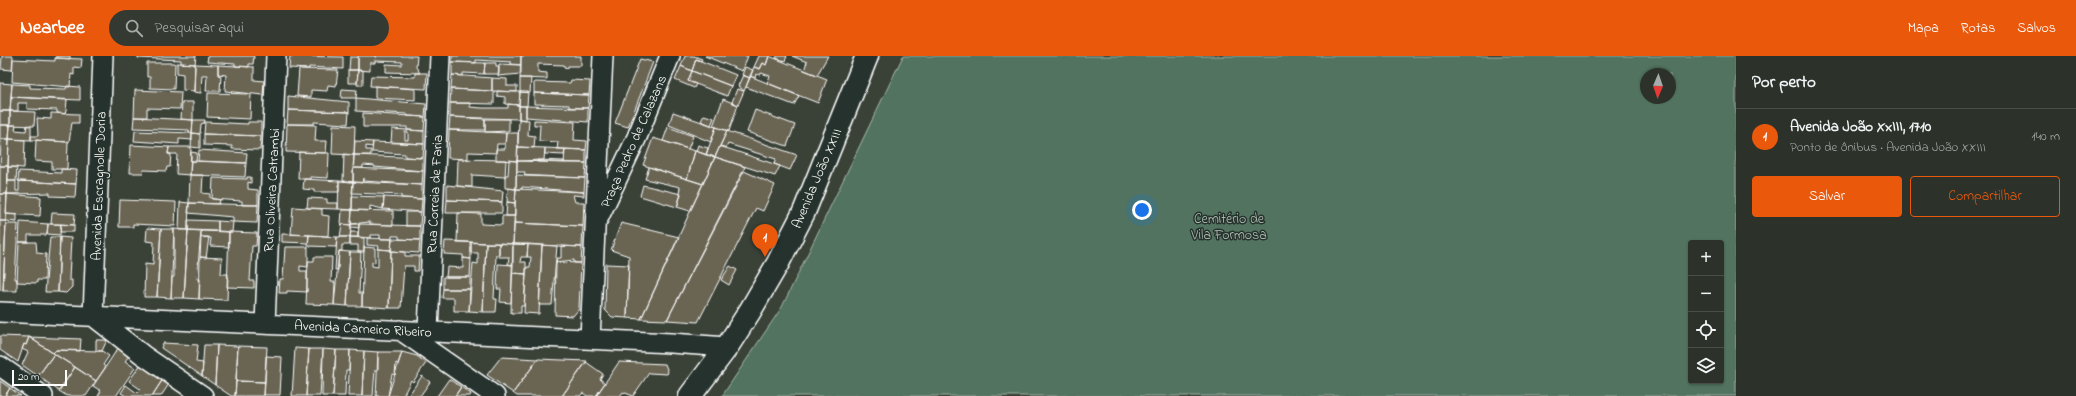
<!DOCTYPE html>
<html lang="pt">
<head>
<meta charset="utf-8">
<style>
  body { margin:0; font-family:"Indie Flower",sans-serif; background:#343a32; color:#f1f3f6 }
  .controls { position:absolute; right:12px; bottom:12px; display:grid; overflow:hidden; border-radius:4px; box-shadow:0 1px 3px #0004 }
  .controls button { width:36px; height:36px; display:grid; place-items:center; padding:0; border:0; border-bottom:1px solid #484d47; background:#2c322a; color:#f1f3f6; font:20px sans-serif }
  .compass { position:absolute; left:1640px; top:12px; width:36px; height:36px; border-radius:50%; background:#2c322a; box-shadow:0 1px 3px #0004; rotate:182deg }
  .scale { position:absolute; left:12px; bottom:10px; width:55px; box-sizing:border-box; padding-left:4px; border:2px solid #fff; border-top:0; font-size:11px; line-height:14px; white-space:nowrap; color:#fff; -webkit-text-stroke:3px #26332d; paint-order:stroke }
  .you { position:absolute; left:1142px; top:154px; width:14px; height:14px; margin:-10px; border:3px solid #fff; border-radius:50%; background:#1a73e8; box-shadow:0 0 0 6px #1a73e833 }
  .badge { display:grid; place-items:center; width:26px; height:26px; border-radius:50%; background:#ea580c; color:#fff; font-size:13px; font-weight:700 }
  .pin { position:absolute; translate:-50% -33px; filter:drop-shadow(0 1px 2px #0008) }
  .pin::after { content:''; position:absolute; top:21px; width:14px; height:12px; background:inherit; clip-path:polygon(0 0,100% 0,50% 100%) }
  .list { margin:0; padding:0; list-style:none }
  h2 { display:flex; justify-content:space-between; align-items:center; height:52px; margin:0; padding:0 16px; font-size:17px }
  h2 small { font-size:13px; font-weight:400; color:#a6aaa8 }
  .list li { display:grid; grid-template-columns:26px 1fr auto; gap:12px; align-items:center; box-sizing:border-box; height:56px; padding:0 16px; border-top:1px solid #484d47 }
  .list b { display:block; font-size:15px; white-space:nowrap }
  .list p { margin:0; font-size:13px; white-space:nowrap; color:#a6aaa8 }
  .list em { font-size:13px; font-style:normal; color:#a6aaa8 }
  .actions { display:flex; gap:8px; padding:12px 16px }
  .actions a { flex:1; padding:9px 0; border:1px solid #ea580c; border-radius:4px; text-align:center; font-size:14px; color:#ea580c }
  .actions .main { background:#ea580c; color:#fff }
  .icon { flex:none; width:22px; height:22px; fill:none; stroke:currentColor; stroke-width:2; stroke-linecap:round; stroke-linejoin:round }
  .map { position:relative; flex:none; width:1736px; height:340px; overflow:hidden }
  header { display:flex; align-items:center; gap:24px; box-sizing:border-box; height:56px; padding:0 20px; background:#ea580c; color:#fff }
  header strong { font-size:19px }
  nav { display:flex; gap:22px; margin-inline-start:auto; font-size:14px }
  .search { width:280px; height:36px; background:#343a32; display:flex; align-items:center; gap:10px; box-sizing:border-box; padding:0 14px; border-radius:22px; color:#a6aaa8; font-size:15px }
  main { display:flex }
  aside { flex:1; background:#2c322a }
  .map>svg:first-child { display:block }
  .green { fill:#51735e; stroke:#a8b9ae; fill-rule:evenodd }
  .building { fill:#6a6553; stroke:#fff; fill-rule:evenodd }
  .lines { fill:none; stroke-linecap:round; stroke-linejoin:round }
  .minor-casing { stroke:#fff; stroke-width:22 }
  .major-casing { stroke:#fff; stroke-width:25 }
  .minor { stroke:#26332d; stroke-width:19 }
  .major { stroke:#26332d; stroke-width:22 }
  .labels { text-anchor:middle; stroke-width:3; stroke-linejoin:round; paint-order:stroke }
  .street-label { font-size:14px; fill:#fff; stroke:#26332d }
  .park-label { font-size:14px; fill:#b1c0b7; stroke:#26332d }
</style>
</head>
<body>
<header>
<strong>Nearbee</strong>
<div class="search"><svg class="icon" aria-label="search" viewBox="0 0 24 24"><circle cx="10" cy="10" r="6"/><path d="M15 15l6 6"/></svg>Pesquisar aqui</div>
<nav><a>Mapa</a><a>Rotas</a><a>Salvos</a></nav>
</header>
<main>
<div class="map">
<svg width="1736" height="340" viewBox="0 0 1736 340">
  <rect width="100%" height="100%" fill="#3a4238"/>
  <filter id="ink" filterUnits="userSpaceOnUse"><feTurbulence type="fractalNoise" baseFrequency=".025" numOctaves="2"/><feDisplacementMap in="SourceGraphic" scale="8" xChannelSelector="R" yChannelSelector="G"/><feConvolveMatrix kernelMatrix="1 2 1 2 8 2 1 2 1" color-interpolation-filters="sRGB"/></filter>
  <g filter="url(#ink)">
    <path class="green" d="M 903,0 L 1736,0 L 1736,340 L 722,340 L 782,251 ZM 1646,18 L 1670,18 L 1670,42 L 1646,42 ZM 1691,187 L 1721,187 L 1721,325 L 1691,325 Z"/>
    <path class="building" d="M 2,0 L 13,0 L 12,14 L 1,13 Z
      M 56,0 L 70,0 L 70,3 L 56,2 Z
      M 138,0 L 196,0 L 195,8 L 181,7 L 181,4 L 138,2 Z
      M 208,0 L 254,0 L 253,8 L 249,8 L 249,11 L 235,10 L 235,8 L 207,6 Z
      M 290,0 L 343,1 L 343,13 L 309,11 L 309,13 L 289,12 Z
      M 358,0 L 376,0 L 375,7 L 370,7 L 370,15 L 358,14 Z
      M 376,0 L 417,0 L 416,11 L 420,17 L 386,16 L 386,8 L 402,9 L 402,6 L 375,5 Z
      M 452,0 L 521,0 L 521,9 L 511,8 L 511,6 L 476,4 L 476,7 L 452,6 Z
      M 521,0 L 581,0 L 581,10 L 568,10 L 568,12 L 564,11 L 564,9 L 538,8 L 538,16 L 547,17 L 547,23 L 520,22 Z
      M 685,0 L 694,0 L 702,3 L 701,5 L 696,3 L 692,15 L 681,10 Z
      M 705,0 L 748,0 L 742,15 Z
      M 759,0 L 769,0 L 766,9 L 763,7 L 760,13 L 754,11 Z
      M 769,0 L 827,23 L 818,47 L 767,27 L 770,20 L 761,17 L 760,19 L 756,18 L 755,22 L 750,20 L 754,11 L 760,13 L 763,7 L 766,9 Z
      M 777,0 L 787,0 L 785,5 L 776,2 Z
      M 792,0 L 828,0 L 817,19 L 804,14 L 807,6 Z
      M 350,1 L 358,1 L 358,14 L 349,14 Z
      M 55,2 L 82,3 L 81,12 L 74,11 L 74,19 L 71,18 L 70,31 L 12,26 L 13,3 L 55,5 Z
      M 640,3 L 653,6 L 628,71 L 615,67 Z
      M 696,3 L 736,19 L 731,30 L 692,15 Z
      M 452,6 L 485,7 L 484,18 L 463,17 L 463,20 L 452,19 Z
      M 147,7 L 175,7 L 174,33 L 150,32 L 150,21 L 147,21 Z
      M 177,7 L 195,8 L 194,35 L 183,34 L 183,18 L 177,17 Z
      M 485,7 L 496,7 L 496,10 L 499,10 L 499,18 L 484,18 Z
      M 195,8 L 218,9 L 218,19 L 221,20 L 220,35 L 206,35 L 207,19 L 202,19 L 201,37 L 194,36 Z
      M 499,8 L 521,9 L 521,18 L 498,20 Z
      M 218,9 L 254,11 L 254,24 L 264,25 L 263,39 L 225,35 L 226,19 L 218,18 Z
      M 681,10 L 692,15 L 688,25 L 696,28 L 694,32 L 675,24 Z
      M 745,11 L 753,14 L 750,22 L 742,19 Z
      M 299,13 L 338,14 L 336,30 L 328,29 L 327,35 L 311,34 L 311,41 L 297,40 Z
      M 348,14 L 358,14 L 357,27 L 348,27 Z
      M 358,14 L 363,15 L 363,29 L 357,29 Z
      M 692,15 L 731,30 L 727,40 L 688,25 Z
      M 415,17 L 427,17 L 426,33 L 370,30 L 371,20 L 415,21 Z
      M 452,19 L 492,22 L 492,35 L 451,33 Z
      M 743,19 L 750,22 L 744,35 L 738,30 Z
      M 750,20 L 799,40 L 794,49 L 746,31 Z
      M 492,22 L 507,23 L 507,30 L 517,30 L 517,36 L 492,35 Z
      M 520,22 L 531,22 L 530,37 L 520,36 Z
      M 571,24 L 590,25 L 589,39 L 534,37 L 534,26 L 570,27 Z
      M 0,27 L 12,28 L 10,55 L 0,55 Z
      M 12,28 L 30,29 L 30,32 L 66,33 L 67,30 L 80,31 L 80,44 L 11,41 Z
      M 375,30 L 415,33 L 415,44 L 375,42 Z
      M 342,33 L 357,34 L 356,42 L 341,42 Z
      M 451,33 L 494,35 L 494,48 L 450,47 Z
      M 737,33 L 744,35 L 738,49 L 732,46 Z
      M 135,34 L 181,36 L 180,53 L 147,52 L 147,61 L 134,61 Z
      M 497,35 L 520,36 L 519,49 L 505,48 L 505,41 L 497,40 Z
      M 520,36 L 528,36 L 527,50 L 519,50 Z
      M 208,37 L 251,38 L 250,63 L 207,61 Z
      M 534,37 L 589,39 L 588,52 L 569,52 L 569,49 L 534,48 Z
      M 288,40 L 349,46 L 349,56 L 288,54 Z
      M 11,41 L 67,44 L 66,55 L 65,58 L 57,57 L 57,54 L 27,53 L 27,47 L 18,47 L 18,55 L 10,55 Z
      M 356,42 L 426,48 L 425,61 L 407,60 L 407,58 L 356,55 Z
      M 723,43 L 738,49 L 729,75 L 713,70 Z
      M 182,46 L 193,46 L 193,64 L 181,63 Z
      M 450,47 L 470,47 L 470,51 L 482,52 L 508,52 L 508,48 L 519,49 L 519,63 L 450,61 Z
      M 519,50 L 526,50 L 526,64 L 519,63 Z
      M 526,50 L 588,52 L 588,66 L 526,61 Z
      M 288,54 L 349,56 L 348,68 L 314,66 L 314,68 L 287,68 Z
      M 755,54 L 795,69 L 787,90 L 747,76 Z
      M 0,55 L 10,55 L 10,69 L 0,69 Z
      M 10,55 L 35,56 L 34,70 L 10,69 Z
      M 673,56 L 716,71 L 711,86 L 669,69 Z
      M 51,57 L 79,58 L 79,67 L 72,67 L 69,86 L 31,84 L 31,80 L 38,80 L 37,62 L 51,63 Z
      M 363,57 L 425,61 L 424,75 L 407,74 L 407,71 L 363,71 Z
      M 704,59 L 714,62 L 711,69 L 701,65 Z
      M 134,61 L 193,64 L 192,77 L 189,77 L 189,74 L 133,72 Z
      M 450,61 L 485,63 L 485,74 L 449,74 Z
      M 485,63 L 509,63 L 509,75 L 485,76 Z
      M 519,63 L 529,64 L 528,79 L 535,80 L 534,92 L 518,91 Z
      M 193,64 L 205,64 L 204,67 L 201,68 L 200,78 L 192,77 Z
      M 534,64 L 575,66 L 574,84 L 587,85 L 586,94 L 557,93 L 558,86 L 539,85 L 540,69 L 534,69 Z
      M 205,66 L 248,68 L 248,66 L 261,66 L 261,80 L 204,78 Z
      M 287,68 L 316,69 L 315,85 L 327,85 L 326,97 L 286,96 Z
      M 0,69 L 10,69 L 9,83 L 0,83 Z
      M 10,69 L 16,69 L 15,74 L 26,75 L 27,69 L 31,70 L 31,84 L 9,83 Z
      M 333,69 L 355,70 L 354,99 L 332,98 Z
      M 668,71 L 693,80 L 688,93 L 663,85 Z
      M 716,71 L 727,75 L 715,101 L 706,99 Z
      M 392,73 L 424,75 L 424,88 L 391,86 ZM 405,76 L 408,76 L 408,84 L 405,84 Z
      M 449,74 L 506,77 L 505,88 L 497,88 L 496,97 L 468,96 L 468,103 L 448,102 Z
      M 135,75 L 192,77 L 192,84 L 179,83 L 179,88 L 134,85 Z
      M 727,75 L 797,99 L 790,114 L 774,108 L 776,103 L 728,88 L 726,92 L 720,90 Z
      M 192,77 L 200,78 L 200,92 L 191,91 Z
      M 506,77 L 518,77 L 517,105 L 496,104 L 496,93 L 505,93 Z
      M 204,78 L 261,80 L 260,94 L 232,93 L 232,90 L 204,89 Z
      M 653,82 L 695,95 L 687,123 L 643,109 Z
      M 1,83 L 9,83 L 8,110 L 0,110 Z
      M 9,83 L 25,84 L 24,112 L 8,111 Z
      M 36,84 L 68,86 L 67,113 L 52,113 L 52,106 L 35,105 Z
      M 355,85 L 373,86 L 372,91 L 366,90 L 366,94 L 371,94 L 371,99 L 354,99 Z
      M 373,86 L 424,88 L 423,102 L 405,101 L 405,98 L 372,96 Z
      M 131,89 L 169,91 L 168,98 L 171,98 L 170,111 L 167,111 L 166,115 L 144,114 L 143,117 L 130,117 Z
      M 698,89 L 708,92 L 706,99 L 696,95 Z
      M 720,90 L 780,110 L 775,120 L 715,101 Z
      M 169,91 L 191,91 L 190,119 L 176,118 L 177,98 L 168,98 Z
      M 518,91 L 545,92 L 544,104 L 517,105 Z
      M 545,92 L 565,93 L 564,99 L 545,98 Z
      M 565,93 L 586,94 L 586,107 L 564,107 Z
      M 199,94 L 247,97 L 246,107 L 198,105 Z
      M 695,95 L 715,101 L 703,128 L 687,123 Z
      M 191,96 L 197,97 L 196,105 L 191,105 Z
      M 299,96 L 329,97 L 328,122 L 310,121 L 310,123 L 298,123 Z
      M 344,98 L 354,99 L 353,126 L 343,125 Z
      M 354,99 L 423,102 L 423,115 L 374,111 L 375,110 L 363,109 L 363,112 L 353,112 Z
      M 715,101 L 745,111 L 667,264 L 641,263 Z
      M 458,103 L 506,104 L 505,121 L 472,119 L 472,131 L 457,130 Z
      M 509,104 L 517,105 L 516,133 L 505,132 L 505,119 L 508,119 Z
      M 537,104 L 564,105 L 564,107 L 537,106 Z
      M 191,105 L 246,107 L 245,121 L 190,119 Z
      M 517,105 L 586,107 L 585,122 L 524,120 L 525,116 L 517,116 Z
      M 0,110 L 8,110 L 7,138 L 0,138 Z
      M 8,111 L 17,111 L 16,125 L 8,125 Z
      M 649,111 L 703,128 L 690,155 L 677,151 L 681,138 L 679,138 L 680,131 L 645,123 Z
      M 353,112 L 423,115 L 422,129 L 363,125 L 363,122 L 362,127 L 353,126 Z
      M 61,113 L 77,114 L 76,128 L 18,125 L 19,115 L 61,117 Z
      M 744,115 L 775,129 L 763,155 L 756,152 L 698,266 L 667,264 Z
      M 190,119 L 203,119 L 202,137 L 210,138 L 210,142 L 220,144 L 219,148 L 189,147 Z
      M 516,119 L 585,122 L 584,136 L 522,131 L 522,133 L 516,133 Z
      M 247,121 L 251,121 L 251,127 L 248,126 L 248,133 L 258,134 L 258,149 L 242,149 L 242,145 L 212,143 L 213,122 L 247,123 Z
      M 304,123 L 339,125 L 339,136 L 314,136 L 314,134 L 303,133 Z
      M 8,125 L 16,125 L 16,135 L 19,135 L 19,125 L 76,128 L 75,141 L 50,140 L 50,137 L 7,138 Z
      M 339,125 L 353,126 L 352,154 L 338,153 Z
      M 353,126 L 422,129 L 422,143 L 401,142 L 401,139 L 352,137 Z
      M 447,129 L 503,135 L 502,146 L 447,144 Z
      M 643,129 L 681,138 L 677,151 L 640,140 Z
      M 508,132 L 516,133 L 515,147 L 507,146 Z
      M 516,133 L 584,136 L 584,140 L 573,139 L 575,146 L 584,146 L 583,170 L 514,167 Z
      M 0,138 L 7,138 L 6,165 L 0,165 Z
      M 7,138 L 41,141 L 40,160 L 6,158 Z
      M 352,140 L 384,141 L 383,153 L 370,150 L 370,155 L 352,154 Z
      M 384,141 L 422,143 L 421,156 L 383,153 Z
      M 308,142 L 327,143 L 327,147 L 338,147 L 338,153 L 307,152 Z
      M 120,144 L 176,146 L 175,170 L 133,168 L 133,171 L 119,171 Z
      M 447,144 L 502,146 L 502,157 L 446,157 Z
      M 180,146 L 189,147 L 188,174 L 179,174 Z
      M 507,146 L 515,147 L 515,160 L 506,160 Z
      M 189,147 L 258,149 L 257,167 L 233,166 L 233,161 L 188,157 Z
      M 293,151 L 322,153 L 322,159 L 329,160 L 328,180 L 291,178 Z
      M 342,154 L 352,154 L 351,169 L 341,168 Z
      M 352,154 L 393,155 L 393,169 L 370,168 L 370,166 L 351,168 Z
      M 406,156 L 421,156 L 420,170 L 406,170 Z
      M 52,157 L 75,158 L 74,169 L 51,168 Z
      M 458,157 L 481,158 L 481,168 L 502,169 L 502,160 L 515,160 L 513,188 L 457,186 Z
      M 6,158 L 17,159 L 17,166 L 6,165 Z
      M 188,164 L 218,165 L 218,175 L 188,174 Z
      M 0,165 L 6,165 L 3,235 L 0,234 Z
      M 218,165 L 233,166 L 232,176 L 218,175 Z
      M 20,166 L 48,168 L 47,179 L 28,179 L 28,186 L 19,186 Z
      M 514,167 L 583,170 L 582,191 L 513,188 Z
      M 621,167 L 679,181 L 641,263 L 627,262 L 629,200 L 611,194 Z
      M 6,168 L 18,168 L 15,223 L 17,223 L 17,235 L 3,235 Z
      M 48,168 L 61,168 L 60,179 L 47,178 Z
      M 61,168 L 74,169 L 74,176 L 60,176 Z
      M 342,168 L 351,169 L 350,181 L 340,181 Z
      M 351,168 L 359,168 L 359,172 L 351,171 Z
      M 359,168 L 420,170 L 420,184 L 399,183 L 399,180 L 392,180 L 392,183 L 380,183 L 380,179 L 371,179 L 371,182 L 358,181 Z
      M 147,172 L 161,173 L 157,241 L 144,241 L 145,208 L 153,209 L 154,186 L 146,185 Z
      M 161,173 L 174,173 L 171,242 L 157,241 Z
      M 174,173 L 188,174 L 184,242 L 171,242 L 172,221 L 174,221 Z
      M 188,174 L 201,175 L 197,223 L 200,223 L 199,243 L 184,242 Z
      M 201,175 L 229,176 L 229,191 L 210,190 L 211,182 L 201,181 Z
      M 229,176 L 257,177 L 256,190 L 252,190 L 250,225 L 254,225 L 254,232 L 227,231 Z
      M 351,176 L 358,176 L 358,181 L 350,181 Z
      M 282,178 L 309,179 L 308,187 L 282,186 Z
      M 309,179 L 337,181 L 336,191 L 308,190 Z
      M 50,181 L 60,181 L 58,236 L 45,236 Z
      M 60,181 L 71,182 L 69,224 L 72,224 L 72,231 L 66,237 L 58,236 Z
      M 201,181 L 209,181 L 206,202 L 200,201 Z
      M 337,181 L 350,181 L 350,189 L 342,189 L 342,195 L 339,195 L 338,214 L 335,214 Z
      M 350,181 L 364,182 L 364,196 L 358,196 L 358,189 L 350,189 Z
      M 367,182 L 392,183 L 391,194 L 378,193 L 379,190 L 367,189 Z
      M 392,183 L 420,184 L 419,197 L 391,195 Z
      M 445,185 L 471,186 L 471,203 L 463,202 L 463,199 L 444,198 Z
      M 19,186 L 36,186 L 37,197 L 46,198 L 45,224 L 37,224 L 37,227 L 17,226 Z
      M 471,186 L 486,187 L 483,256 L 469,255 L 473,207 L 478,208 L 478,197 L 471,197 Z
      M 486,187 L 499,187 L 499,199 L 496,199 L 494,243 L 497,243 L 496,256 L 483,256 Z
      M 499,187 L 513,188 L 513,209 L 508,208 L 509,201 L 499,201 Z
      M 513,188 L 528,188 L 527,201 L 521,201 L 520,206 L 526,206 L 526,218 L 512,217 Z
      M 528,188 L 542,189 L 539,258 L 524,257 L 526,217 L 527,211 L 530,211 L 531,201 L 527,201 Z
      M 542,189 L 557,190 L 552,249 L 539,249 Z
      M 561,190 L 582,191 L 581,207 L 574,207 L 574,204 L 556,206 L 557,202 L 561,202 Z
      M 285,191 L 308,191 L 308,211 L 300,210 L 300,215 L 307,215 L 307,236 L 287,235 L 287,237 L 279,237 L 280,223 L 283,223 Z
      M 364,191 L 375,192 L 375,207 L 372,206 L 372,210 L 378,211 L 378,193 L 391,194 L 389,252 L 362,250 Z
      M 339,195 L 350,196 L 347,250 L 334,249 Z
      M 391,195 L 405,196 L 405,200 L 419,200 L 418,215 L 414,215 L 414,210 L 404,210 L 401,252 L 389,252 Z
      M 350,196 L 361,196 L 359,237 L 362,237 L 362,250 L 347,250 Z
      M 200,201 L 222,202 L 221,218 L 228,218 L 227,244 L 199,243 Z
      M 314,201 L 332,201 L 331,226 L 335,226 L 334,249 L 306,248 L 308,205 L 314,205 Z
      M 463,202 L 471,203 L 470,221 L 446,221 L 447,211 L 463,212 Z
      M 556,206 L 581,207 L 579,253 L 573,260 L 555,259 Z
      M 498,208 L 513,209 L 511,247 L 500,246 L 501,233 L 497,233 Z
      M 606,208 L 629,209 L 627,262 L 612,261 L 605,254 Z
      M 730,210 L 737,214 L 729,229 L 721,224 Z
      M 512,217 L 526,218 L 524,250 L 521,250 L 521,257 L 511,257 Z
      M 443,221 L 470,221 L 470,233 L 443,233 Z
      M 443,233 L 470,233 L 469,255 L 454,255 L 454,242 L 442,242 Z
      M 0,280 L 29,281 L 26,289 L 24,288 L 18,306 L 0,294 Z
      M 29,281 L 81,283 L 80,295 L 56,294 L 53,297 Z
      M 29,281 L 54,298 L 38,320 L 22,309 L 28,296 L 22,293 L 24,288 L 26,289 Z
      M 96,284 L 107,284 L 102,295 L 96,295 Z
      M 163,287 L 198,289 L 196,306 L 203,307 L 202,320 L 161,292 Z
      M 204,289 L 217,289 L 215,329 L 202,320 Z
      M 217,289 L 238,290 L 235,340 L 231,340 L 215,329 Z
      M 238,290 L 267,291 L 265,326 L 236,325 Z
      M 118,292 L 129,300 L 125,305 L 135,312 L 116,340 L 98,340 L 101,335 L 93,330 Z
      M 295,292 L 309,293 L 306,340 L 292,340 Z
      M 309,293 L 323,293 L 320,340 L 306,340 Z
      M 323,293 L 336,294 L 333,340 L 322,340 Z
      M 56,294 L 102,295 L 109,300 L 103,309 L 106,311 L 96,325 L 53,297 Z
      M 336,294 L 350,294 L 349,314 L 346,314 L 345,340 L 333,340 Z
      M 350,294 L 364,295 L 362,340 L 348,340 Z
      M 364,295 L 378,296 L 378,314 L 375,314 L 373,340 L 362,340 Z
      M 378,296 L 402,296 L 398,308 L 396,307 L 395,319 L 392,318 L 388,340 L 376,340 Z
      M 402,296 L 417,300 L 426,307 L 413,326 L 411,324 L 403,340 L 388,340 Z
      M 54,298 L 75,311 L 59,335 L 38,320 Z
      M 266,300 L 282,301 L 280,339 L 264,339 Z
      M 501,301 L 538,303 L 513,337 L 487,319 Z
      M 538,303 L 587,305 L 562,340 L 517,340 L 513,337 Z
      M 586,306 L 603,318 L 600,323 L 605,327 L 596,340 L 587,340 L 583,337 L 580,340 L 562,340 Z
      M 619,306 L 665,308 L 668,316 L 667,318 L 649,317 L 633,340 L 623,336 L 620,340 L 596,340 Z
      M 141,308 L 163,323 L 152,340 L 126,340 L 121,337 L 126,329 L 137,337 L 140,333 L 129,325 Z
      M 75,311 L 96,325 L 86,340 L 67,340 L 59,335 Z
      M 422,320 L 430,326 L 420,340 L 408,340 Z
      M 163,323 L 169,328 L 161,340 L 152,340 Z
      M 449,323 L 461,331 L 455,340 L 437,340 Z
      M 0,325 L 10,332 L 5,340 L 0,340 Z
      M 236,325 L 265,326 L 264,340 L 235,340 Z
      M 461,331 L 471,338 L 470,340 L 455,340 Z
      M 10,332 L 21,340 L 5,340 Z"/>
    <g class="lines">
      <defs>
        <path id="minor" d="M 103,0 L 93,260 L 143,299 L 203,340
          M 598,163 L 637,81 L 670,0
          M 0,256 L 671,287 L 727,291
          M 265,268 L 276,0
          M 400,274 L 495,340
          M 428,275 L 440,0
          M 590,283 L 603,0
          M 0,310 L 43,340"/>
        <path id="major" d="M 690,340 L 727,291 L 750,255 L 778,207 L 804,156 L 867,0"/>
      </defs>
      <use href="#minor" class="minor-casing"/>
      <use href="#major" class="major-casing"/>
      <use href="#minor" class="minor"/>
      <use href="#major" class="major"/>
    </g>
  </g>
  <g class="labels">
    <g class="street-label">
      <text transform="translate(633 85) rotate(-66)" y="5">Praça Pedro de Calazans</text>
      <text transform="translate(816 122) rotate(-67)" y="5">Avenida João XXIII</text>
      <text transform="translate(98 130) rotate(-88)" y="5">Avenida Escragnolle Doria</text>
      <text transform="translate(271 134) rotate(-87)" y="5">Rua Oliveira Catrambi</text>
      <text transform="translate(434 138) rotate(-87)" y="5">Rua Correia de Faria</text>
      <text transform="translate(363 272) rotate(3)" y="5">Avenida Carneiro Ribeiro</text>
    </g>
    <g class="park-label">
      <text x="1229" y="167">Cemitério de<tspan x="1229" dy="16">Vila Formosa</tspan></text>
    </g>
  </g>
</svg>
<div class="controls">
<button>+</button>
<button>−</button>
<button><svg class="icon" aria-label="locate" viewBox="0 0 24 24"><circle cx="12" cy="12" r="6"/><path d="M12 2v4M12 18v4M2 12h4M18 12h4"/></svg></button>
<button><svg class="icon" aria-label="layers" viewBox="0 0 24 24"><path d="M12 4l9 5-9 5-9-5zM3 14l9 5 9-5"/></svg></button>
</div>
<svg class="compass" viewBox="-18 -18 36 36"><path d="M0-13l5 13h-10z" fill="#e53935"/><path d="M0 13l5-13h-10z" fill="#a6aaa8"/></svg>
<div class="scale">20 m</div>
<div class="you"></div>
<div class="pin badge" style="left:765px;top:201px">1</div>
</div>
<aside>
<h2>Por perto<small></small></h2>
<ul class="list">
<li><span class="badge">1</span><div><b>Avenida João XxIII, 1710</b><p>Ponto de ônibus · Avenida João XXIII</p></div><em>140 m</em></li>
</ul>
<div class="actions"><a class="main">Salvar</a><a>Compartilhar</a></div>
</aside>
</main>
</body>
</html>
